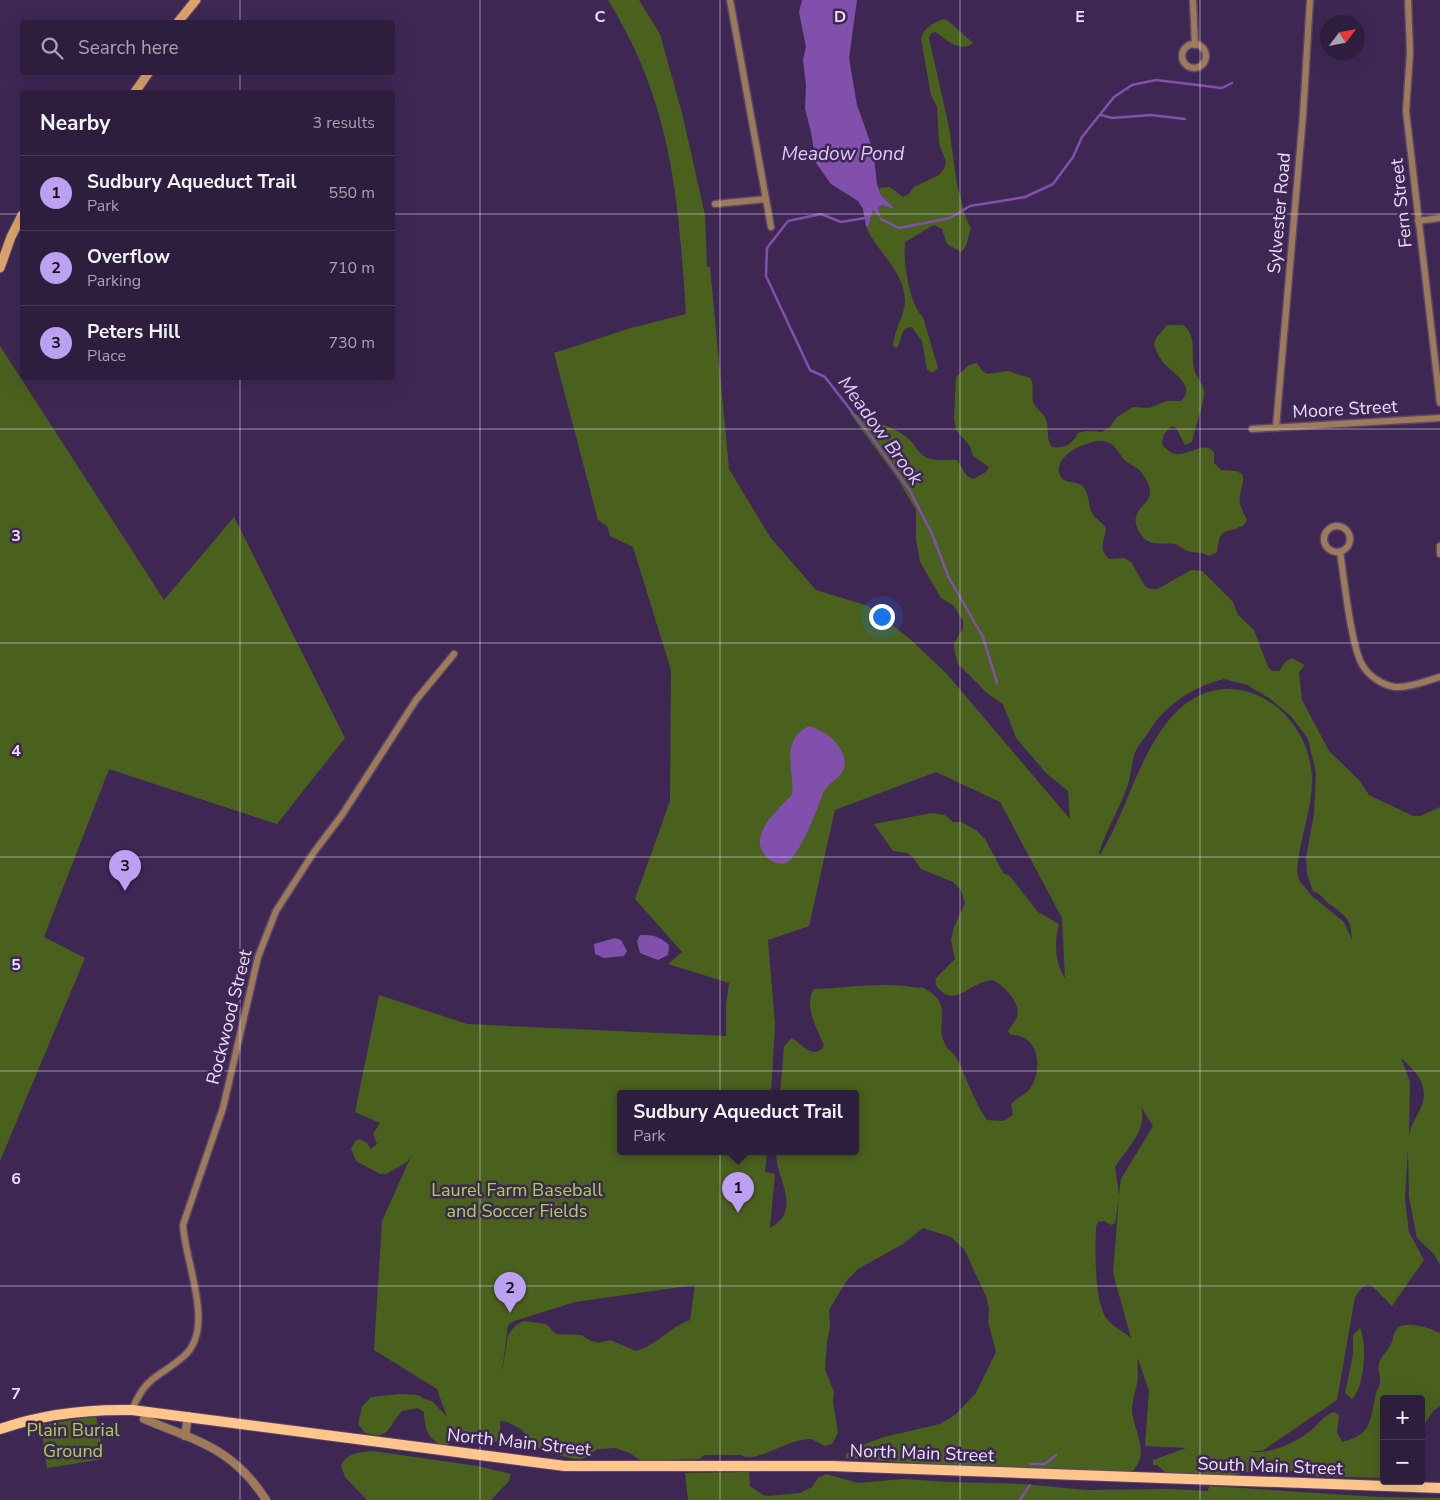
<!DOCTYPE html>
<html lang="en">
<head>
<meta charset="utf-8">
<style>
  body { margin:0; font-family:"Nunito Sans",sans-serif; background:#362745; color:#f1f3f6 }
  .controls { position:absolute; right:15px; bottom:15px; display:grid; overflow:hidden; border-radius:5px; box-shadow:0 5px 20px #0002 }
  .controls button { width:45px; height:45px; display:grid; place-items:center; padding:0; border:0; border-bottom:1px solid #493c58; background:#2e1e3e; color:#f1f3f6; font:25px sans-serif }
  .compass { position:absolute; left:1320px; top:15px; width:45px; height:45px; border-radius:50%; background:#2e1e3e; box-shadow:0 5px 20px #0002; rotate:58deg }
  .you { position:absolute; left:881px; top:616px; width:18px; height:18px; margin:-12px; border:4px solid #fff; border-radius:50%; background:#1a73e8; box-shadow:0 0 0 8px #1a73e833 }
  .badge { display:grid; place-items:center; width:32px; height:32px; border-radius:50%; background:#bca0f2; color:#111; font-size:16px; font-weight:700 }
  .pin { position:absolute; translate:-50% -41px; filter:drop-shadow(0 1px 2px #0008) }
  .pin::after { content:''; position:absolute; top:26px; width:18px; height:15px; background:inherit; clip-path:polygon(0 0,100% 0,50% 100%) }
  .popup { position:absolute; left:617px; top:1090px; width:242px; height:65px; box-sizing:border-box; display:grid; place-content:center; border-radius:5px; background:#2e1e3e; filter:drop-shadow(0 1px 4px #0005); font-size:16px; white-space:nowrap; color:#a7a2b0 }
  .popup b { font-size:19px; color:#f1f3f6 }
  .popup::after { content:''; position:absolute; left:50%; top:100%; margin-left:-10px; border:10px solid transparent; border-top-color:#2e1e3e }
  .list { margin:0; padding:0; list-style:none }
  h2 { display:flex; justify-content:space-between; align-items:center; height:65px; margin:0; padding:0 20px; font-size:21px }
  h2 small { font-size:16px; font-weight:400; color:#a7a2b0 }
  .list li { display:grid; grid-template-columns:32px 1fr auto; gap:15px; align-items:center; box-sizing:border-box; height:75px; padding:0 20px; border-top:1px solid #493c58 }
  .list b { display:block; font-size:19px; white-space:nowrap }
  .list p { margin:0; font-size:16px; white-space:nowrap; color:#a7a2b0 }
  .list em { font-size:16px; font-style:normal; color:#a7a2b0 }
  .icon { flex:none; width:28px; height:28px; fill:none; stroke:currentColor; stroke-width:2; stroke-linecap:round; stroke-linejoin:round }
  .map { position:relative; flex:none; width:1440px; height:1500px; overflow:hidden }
  .search { position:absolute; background:#2e1e3e; box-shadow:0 5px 20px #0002; left:20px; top:20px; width:375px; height:55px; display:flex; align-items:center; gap:12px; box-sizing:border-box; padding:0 18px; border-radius:5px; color:#a7a2b0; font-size:19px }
  .panel { position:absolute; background:#2e1e3e; box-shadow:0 5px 20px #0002; left:20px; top:90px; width:375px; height:290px; border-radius:5px }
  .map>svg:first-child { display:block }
  .green { fill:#4a611e; fill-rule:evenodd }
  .water { fill:#8150ad }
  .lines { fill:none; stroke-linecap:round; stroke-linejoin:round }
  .stream { stroke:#8150ad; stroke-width:2.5 }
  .minor-casing { stroke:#5a456e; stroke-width:9 }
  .tertiary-casing { stroke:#5a456e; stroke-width:10 }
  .secondary-casing { stroke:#5a456e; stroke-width:11 }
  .primary-casing { stroke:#5a456e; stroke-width:12 }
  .minor { stroke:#9e7b58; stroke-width:6 }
  .tertiary { stroke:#9e7b58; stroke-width:8 }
  .secondary { stroke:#dba369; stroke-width:9 }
  .primary { stroke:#ffc58b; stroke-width:10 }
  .grid { fill:none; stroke:#eadef9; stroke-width:1; stroke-opacity:0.55 }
  .labels { text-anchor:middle; stroke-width:5; stroke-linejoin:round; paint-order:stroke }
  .street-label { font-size:18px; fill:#eadef9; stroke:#3e2853 }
  .park-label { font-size:18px; fill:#a5d648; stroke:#3e2853 }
  .water-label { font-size:19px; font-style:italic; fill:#e0c9f9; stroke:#3e2853 }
  .grid-label { font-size:16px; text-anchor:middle; font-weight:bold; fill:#eadef9; stroke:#3e2853; stroke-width:5; stroke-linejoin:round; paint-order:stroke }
</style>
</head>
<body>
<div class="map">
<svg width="1440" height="1500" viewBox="0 0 1440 1500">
  <rect width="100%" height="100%" fill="#3e2853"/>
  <path class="green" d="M 608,0 L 639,0 L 660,34 L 682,113 L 705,215 L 707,267 L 710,267 L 729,469 L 770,537 L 816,590 L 868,606 L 911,640 L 946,673 L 1070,819 L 1068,791 L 1046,773 L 1016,738 L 1003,704 L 988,694 L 958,664 L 955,654 L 954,644 L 963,628 L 963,621 L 954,606 L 941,598 L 920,562 L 916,539 L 916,510 L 897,478 L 849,412 C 868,419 889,425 905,436 C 915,442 916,453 927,458 C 938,462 946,459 957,460 L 967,476 L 973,479 L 986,472 L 989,467 L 973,456 L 970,446 L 956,430 L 954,419 L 956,377 L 969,365 L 977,363 L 983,372 L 988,374 L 1008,371 L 1030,378 C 1035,386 1031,392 1033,401 C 1035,408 1041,411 1045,417 C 1050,426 1045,439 1052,447 C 1064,449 1073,444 1078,433 L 1086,431 L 1102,432 L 1110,427 L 1117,417 L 1133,407 L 1149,408 L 1167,401 L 1181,401 C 1197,386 1173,374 1164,363 C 1159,358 1157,352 1154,345 L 1156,338 L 1167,325 L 1183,325 C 1199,337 1189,354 1195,372 C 1198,381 1206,386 1204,397 C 1201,412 1195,427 1192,442 L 1185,445 L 1176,428 L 1172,426 L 1164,434 L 1162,444 C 1181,470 1200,436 1214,452 L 1214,463 L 1221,470 L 1236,471 L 1242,474 C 1245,482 1241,487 1240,495 C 1238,504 1243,512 1247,520 L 1244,525 C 1225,535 1220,525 1217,552 L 1209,556 C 1201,551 1196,554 1188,551 C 1183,550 1180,545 1175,544 C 1164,542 1151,547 1143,537 C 1122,510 1152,507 1150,491 C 1150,485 1144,475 1140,471 C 1137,467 1131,465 1127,462 C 1118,455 1116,442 1103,441 C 1095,440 1088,444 1081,446 C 1070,450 1052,464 1061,477 C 1067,485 1079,480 1084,488 C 1089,494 1088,505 1092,513 C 1095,519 1103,522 1106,529 C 1104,541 1098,549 1109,559 L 1124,558 L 1131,562 L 1145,586 L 1150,589 L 1158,589 L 1191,570 L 1202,571 L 1233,602 L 1238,615 L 1254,630 L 1268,667 L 1272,671 L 1279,671 L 1285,662 L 1292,658 L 1303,664 L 1304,666 L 1299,672 L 1302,700 L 1329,751 L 1359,780 L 1369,795 L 1413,816 L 1420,816 L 1440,807 L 1440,1265 L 1434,1254 L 1417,1238 L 1409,1197 L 1408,1148 L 1405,1199 L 1409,1232 L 1424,1260 L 1392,1306 L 1371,1285 C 1363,1284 1359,1291 1355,1297 L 1337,1400 L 1262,1451 L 1249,1451 C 1267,1456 1294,1443 1309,1432 C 1318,1426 1322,1416 1334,1412 L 1339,1415 L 1337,1432 L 1342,1442 C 1373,1435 1370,1419 1376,1393 C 1377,1390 1380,1386 1380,1383 C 1381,1377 1377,1370 1379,1364 C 1381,1356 1388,1351 1391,1344 C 1394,1338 1393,1331 1399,1327 C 1409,1321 1430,1328 1440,1333 L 1440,1406 L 1433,1411 L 1421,1430 L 1421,1399 L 1384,1399 L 1384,1478 L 1310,1476 L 1292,1471 L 1275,1475 L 1256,1470 L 1233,1475 L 1167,1474 L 1157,1465 L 1153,1465 L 1153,1460 L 1186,1448 L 1145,1446 L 1149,1391 L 1138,1358 C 1137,1364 1138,1371 1138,1377 C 1137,1387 1133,1397 1132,1407 C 1131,1429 1153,1453 1131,1472 L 963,1467 L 846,1458 L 846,1454 L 857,1447 L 884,1437 L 940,1424 L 955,1415 L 976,1393 L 996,1352 L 988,1321 L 989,1309 L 986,1296 L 964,1249 L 951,1237 L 923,1228 L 903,1244 L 858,1269 L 847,1280 L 829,1310 L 830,1328 L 827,1342 L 825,1369 L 834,1392 L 833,1402 L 838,1433 L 832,1444 L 825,1446 C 820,1444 815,1440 811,1439 C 787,1438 756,1465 741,1455 L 704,1455 L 700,1459 L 641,1461 L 630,1453 L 615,1448 L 598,1449 L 582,1459 L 574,1459 L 547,1452 L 535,1446 L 521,1429 L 507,1422 L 500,1421 L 500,1442 L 455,1437 L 447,1446 L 443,1446 C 427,1438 425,1429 424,1412 L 418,1408 L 402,1411 C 388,1425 390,1443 364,1432 L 358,1424 L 362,1407 L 371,1397 L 401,1394 L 418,1395 L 424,1399 L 432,1401 L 447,1417 L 437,1389 L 374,1350 L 382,1221 L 412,1154 L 407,1162 L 386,1174 L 380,1174 L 356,1161 L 351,1149 L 355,1141 L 359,1139 L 367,1143 L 371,1149 L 377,1144 L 373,1134 L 380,1123 L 355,1112 L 379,995 L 467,1024 L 726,1036 L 726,1005 L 729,983 L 668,964 L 682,952 L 635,899 L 670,801 L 671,670 L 633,547 L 610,536 L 607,526 L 598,520 L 554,353 L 631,328 L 686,314 C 678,195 672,104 608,0 ZM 1224,679 L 1247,685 L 1269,698 L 1291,716 L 1308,739 L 1316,773 L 1314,814 L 1306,857 L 1307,874 L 1313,891 C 1324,896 1323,900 1331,905 C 1347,917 1351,919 1352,940 L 1344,922 L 1312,896 L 1299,880 L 1297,871 C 1299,840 1313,808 1312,777 C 1308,703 1223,654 1169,720 C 1137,759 1127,811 1100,855 L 1099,853 C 1106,831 1118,811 1126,790 C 1131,778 1131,764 1135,753 C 1137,747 1142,741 1146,736 C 1164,706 1189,688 1224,679 ZM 936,772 L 1000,802 L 1062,918 L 1065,978 C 1055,964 1054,941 1059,924 L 1038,912 L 1009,875 L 1004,874 L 985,839 L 976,830 L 961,822 L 953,822 L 945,815 L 932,813 L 874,824 L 893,851 L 907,853 L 913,857 L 921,869 L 953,882 L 961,890 L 965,903 L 954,927 L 951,940 L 955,959 L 936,978 C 935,984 936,987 941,991 C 957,1006 973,980 993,980 C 1004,986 1021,1002 1017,1017 C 1015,1022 1011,1026 1008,1031 L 1011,1035 C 1040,1034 1043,1070 1030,1089 C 1025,1095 1016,1098 1011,1104 L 1013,1115 L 1003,1121 L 987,1120 C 973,1100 967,1078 956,1057 C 953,1052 948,1050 946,1046 C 932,1023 958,1004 921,987 L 918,988 C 888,981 845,988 814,989 C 803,1005 818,1030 824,1046 C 813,1061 802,1044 792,1038 L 784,1046 L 780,1094 L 856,1094 L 856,1152 L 776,1152 C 775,1177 804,1210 770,1228 L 775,1174 L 765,1172 L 767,1152 L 620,1152 L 620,1094 L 771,1094 L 775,1025 L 768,940 L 809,926 L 835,810 ZM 1401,1058 C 1415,1070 1429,1085 1422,1105 C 1418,1115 1412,1123 1409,1134 L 1410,1082 ZM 1141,1107 L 1153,1126 L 1121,1179 L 1119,1195 L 1115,1167 C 1127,1148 1148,1130 1141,1107 ZM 1119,1197 L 1113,1273 L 1131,1338 C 1123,1331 1114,1328 1107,1319 C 1094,1303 1095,1247 1096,1226 L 1098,1222 L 1104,1221 L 1111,1225 L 1115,1223 ZM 695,1285 L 690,1320 C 670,1327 657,1345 636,1351 L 610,1340 L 599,1343 L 591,1341 L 581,1335 L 556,1334 L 546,1324 L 523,1321 L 515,1326 L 508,1335 L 501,1379 L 508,1325 L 514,1321 L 575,1302 Z
    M 943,19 L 947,20 L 973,43 C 960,53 946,40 936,32 L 931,33 L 929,38 L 949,127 L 957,185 L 966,218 L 971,228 L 966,246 L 961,252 L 947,244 L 942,229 L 934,225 L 905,242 C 903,261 909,305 923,317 L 938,368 L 932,373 L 927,369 L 922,341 L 912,327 C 899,328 903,339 897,348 L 893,346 C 894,329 905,315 905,301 C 905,271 876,252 866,226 L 868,227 L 873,209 L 880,217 L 878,208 L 881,205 L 894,208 L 881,195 L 879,188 L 890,187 L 903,197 L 909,194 L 914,187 L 939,175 L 944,169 L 946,162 L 939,143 L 937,107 L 931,95 L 921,39 C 924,27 932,24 943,19 Z
    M 0,346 L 164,600 L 234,517 L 345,738 L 277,824 L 109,769 L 44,937 L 85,958 L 0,1161 Z
    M 1360,1328 C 1367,1343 1365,1387 1352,1399 L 1345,1393 L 1353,1355 L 1353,1335 Z
    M 96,1416 L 104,1459 L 47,1468 L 41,1425 Z
    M 373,1451 L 477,1466 L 511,1474 L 509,1481 L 491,1500 L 367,1500 L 345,1477 L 341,1466 C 346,1453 361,1452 373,1451 Z
    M 749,1472 L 750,1486 L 763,1495 L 769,1496 L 800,1493 L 812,1487 L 818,1478 L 826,1474 L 858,1483 L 903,1479 L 949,1482 L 1024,1484 L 1086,1490 L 1170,1489 L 1208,1491 L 1209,1486 L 1378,1497 L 1440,1498 L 1440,1500 L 688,1500 L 685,1473 Z"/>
  <path class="water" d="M 802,0 L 857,0 L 849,58 L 857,105 L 873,150 L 877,184 L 881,195 L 895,209 L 881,205 L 878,208 L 881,219 L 873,210 L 868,227 L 866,226 L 863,209 L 858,201 L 831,184 L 816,163 L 811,132 L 805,109 L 806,85 L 803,60 L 806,47 L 799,12 Z
    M 809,726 C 824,731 840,741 844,758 C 849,776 828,781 823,793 C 818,807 799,858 786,863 C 780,865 772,862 768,858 C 744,837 779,809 792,795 C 795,773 779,740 809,726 Z
    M 640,935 C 654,935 659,936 669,945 L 668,955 L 658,960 L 640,953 L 637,941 Z
    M 615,938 L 621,940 L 627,951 L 624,956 L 604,958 L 595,954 L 594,944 Z"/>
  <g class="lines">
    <path class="stream" d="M 1101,115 L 1112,118 L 1151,115 L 1185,119
      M 865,218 L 841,222 L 821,214 L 788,221 L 767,248 L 766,276 L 810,370 L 825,377 L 873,439 L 910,491 L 932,534 L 949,578 L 983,637 L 997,683
      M 881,219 L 899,228 L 950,218 L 970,206 L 1025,197 L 1053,184 L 1073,157 L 1082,137 L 1114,97 L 1132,85 L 1156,80 L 1222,88 L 1232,83
      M 1030,1464 L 1045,1464 L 1056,1455
      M 1020,1500 L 1030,1485"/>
    <defs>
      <path id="minor" d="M 730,0 L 771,227
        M 1193,0 L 1195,45
        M 1408,0 L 1410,52 L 1406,111 L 1440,403
        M1182 56a12 12 0 1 1 24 0a12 12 0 1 1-24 0Z
        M 715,204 L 766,199
        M 1418,221 L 1440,218
        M 1276,427 L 1303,115 L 1310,0
        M 1252,429 L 1440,418
        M1324 539a13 13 0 1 1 26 0a13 13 0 1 1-26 0Z
        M 1440,546 L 1440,554
        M 1340,552 C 1344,577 1351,648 1363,666 C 1369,676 1382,685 1395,687 C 1409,688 1426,681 1440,677
        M 132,1410 C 147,1374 158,1379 184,1356 C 216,1328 185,1263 183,1225 L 223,1108 L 258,957 L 276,911 L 314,852 L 342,815 L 416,700 L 454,654"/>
      <path id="tertiary" d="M 144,1419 C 197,1441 233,1448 266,1500
        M 185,1436 L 188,1416"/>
      <path id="secondary" d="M 178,22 L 196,0
        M 135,92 L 149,72
        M 0,268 L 11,237 L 22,215"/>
      <path id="primary" d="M 0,1429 C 43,1414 86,1409 132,1410 L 565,1466 L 832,1466 L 1440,1488"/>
    </defs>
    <use href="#minor" class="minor-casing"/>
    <use href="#tertiary" class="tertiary-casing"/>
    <use href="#secondary" class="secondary-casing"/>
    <use href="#primary" class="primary-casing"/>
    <use href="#minor" class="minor"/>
    <use href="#tertiary" class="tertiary"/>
    <use href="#secondary" class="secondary"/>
    <use href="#primary" class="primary"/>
  </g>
  <path class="grid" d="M 240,0 L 240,22M 480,0 L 480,1500M 720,0 L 720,1500M 960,0 L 960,1500M 1200,0 L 1200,1500M 240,72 L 240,92M 0,214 L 22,214M 392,214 L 1440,214M 240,378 L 240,1500M 0,429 L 1440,429M 0,643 L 1440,643M 0,857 L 1440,857M 0,1071 L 1440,1071M 0,1286 L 1440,1286"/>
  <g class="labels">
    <g class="street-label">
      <text transform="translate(1401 203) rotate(-96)" y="6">Fern Street</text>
      <text transform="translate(1279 213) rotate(-85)" y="6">Sylvester Road</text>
      <text transform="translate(1345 409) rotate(-3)" y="6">Moore Street</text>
      <text transform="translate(229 1017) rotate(-76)" y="6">Rockwood Street</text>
      <text transform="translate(519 1442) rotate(6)" y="6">North Main Street</text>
      <text transform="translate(922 1453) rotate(2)" y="6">North Main Street</text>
      <text transform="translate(1270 1466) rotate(2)" y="6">South Main Street</text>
    </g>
    <g class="park-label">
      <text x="517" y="1196">Laurel Farm Baseball<tspan x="517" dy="21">and Soccer Fields</tspan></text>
      <text x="73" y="1436">Plain Burial<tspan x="73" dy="21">Ground</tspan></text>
    </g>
    <g class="water-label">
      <text x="843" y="160">Meadow Pond</text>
      <text transform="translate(881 430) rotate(54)" y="7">Meadow Brook</text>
    </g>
  </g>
  <g class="grid-label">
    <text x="600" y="22">C</text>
    <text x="840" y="22">D</text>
    <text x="1080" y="22">E</text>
    <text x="16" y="541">3</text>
    <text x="16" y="756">4</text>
    <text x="16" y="970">5</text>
    <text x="16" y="1184">6</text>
    <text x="16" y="1399">7</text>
  </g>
</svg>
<div class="controls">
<button>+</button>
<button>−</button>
</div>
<svg class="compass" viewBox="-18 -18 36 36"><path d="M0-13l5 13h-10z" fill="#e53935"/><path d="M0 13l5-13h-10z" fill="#a7a2b0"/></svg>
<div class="you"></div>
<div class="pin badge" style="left:738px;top:1213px">1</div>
<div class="popup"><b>Sudbury Aqueduct Trail</b>Park</div>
<div class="pin badge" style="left:510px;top:1313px">2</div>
<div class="pin badge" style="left:125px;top:891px">3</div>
<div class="search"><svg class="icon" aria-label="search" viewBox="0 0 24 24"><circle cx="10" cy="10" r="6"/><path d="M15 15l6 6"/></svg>Search here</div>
<section class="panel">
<h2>Nearby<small>3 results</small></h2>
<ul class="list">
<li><span class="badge">1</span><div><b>Sudbury Aqueduct Trail</b><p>Park</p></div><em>550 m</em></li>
<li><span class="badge">2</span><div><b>Overflow</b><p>Parking</p></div><em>710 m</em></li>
<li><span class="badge">3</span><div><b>Peters Hill</b><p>Place</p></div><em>730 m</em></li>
</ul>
</section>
</div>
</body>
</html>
